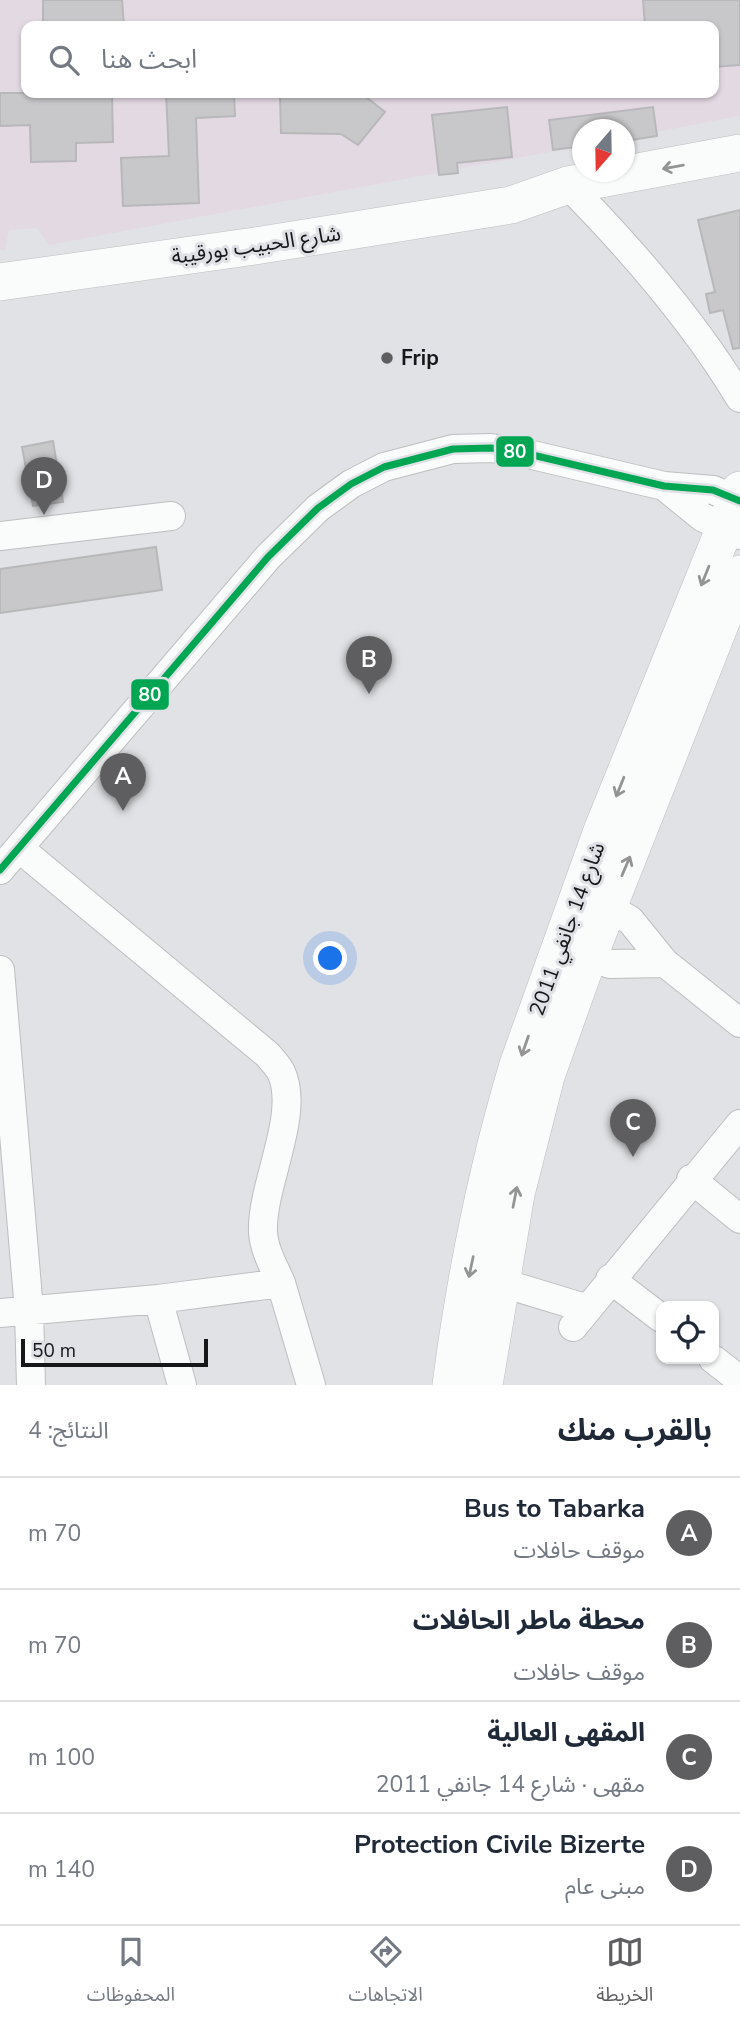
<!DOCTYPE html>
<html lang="ar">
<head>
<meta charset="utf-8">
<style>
  body { margin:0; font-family:"Nunito Sans","Noto Sans Arabic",sans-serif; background:#f6f6f7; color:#1f2937; direction:rtl }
  .controls { position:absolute; right:21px; bottom:21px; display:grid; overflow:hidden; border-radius:14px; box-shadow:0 2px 5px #0004 }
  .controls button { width:63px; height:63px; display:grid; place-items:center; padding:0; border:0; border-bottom:2px solid #e0e1e3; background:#fff; color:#1f2937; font:35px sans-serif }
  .compass { position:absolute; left:572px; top:119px; width:63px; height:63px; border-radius:50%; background:#fff; box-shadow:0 2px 5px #0004; rotate:200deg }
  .scale { position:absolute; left:21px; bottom:18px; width:187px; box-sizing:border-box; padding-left:7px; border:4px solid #171719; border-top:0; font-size:19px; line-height:24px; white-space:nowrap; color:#171719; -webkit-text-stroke:5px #e0e1e6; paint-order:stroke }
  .you { position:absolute; left:331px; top:959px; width:24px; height:24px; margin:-18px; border:5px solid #fff; border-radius:50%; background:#1a73e8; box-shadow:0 0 0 10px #1a73e833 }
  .badge { display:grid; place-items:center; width:46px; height:46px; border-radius:50%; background:#5e5e60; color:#fff; font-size:23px; font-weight:700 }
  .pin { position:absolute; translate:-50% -58px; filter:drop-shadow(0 2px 4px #0008) }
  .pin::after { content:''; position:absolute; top:37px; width:24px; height:21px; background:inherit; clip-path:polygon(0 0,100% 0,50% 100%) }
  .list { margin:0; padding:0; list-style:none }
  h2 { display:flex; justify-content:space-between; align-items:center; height:91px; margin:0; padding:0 28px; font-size:30px }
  h2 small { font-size:23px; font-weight:400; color:#747a83 }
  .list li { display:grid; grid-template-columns:46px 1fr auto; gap:21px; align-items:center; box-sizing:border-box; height:112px; padding:0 28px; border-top:2px solid #e0e1e3 }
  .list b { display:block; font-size:26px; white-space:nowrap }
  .list p { margin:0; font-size:23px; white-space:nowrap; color:#747a83 }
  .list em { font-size:23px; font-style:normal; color:#747a83 }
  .icon { flex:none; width:38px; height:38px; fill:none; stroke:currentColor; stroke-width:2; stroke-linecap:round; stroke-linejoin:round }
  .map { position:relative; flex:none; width:740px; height:1385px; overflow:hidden; direction:ltr }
  .search { position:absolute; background:#fff; box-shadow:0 2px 5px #0004; left:21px; right:21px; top:21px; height:77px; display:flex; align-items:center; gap:18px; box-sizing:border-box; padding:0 24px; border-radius:14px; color:#747a83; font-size:26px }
  .sheet { height:539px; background:#fff }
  nav { display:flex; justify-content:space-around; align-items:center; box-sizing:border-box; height:98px; border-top:2px solid #e0e1e3; background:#fff; font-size:19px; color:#747a83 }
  nav a { display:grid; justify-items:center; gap:4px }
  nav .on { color:#5e5e60 }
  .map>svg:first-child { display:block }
  .commercial { fill:#e3d9e3; fill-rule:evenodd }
  .building { fill:#c8c8ca; stroke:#b8b8bb; stroke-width:2 }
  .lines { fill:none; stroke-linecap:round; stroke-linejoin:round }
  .minor-casing { stroke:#bebec0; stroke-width:30 }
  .major-casing { stroke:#bebec0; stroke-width:38 }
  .minor { stroke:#fafbfb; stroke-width:28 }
  .major { stroke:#fafbfb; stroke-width:37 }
  .bus-1-casing { stroke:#e0e1e6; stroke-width:12 }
  .bus-1 { stroke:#00a651; stroke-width:7 }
  .oneway { stroke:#949495 }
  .poi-dot { fill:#5e5e60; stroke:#e0e1e6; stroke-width:2.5 }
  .labels { text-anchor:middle; stroke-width:6; stroke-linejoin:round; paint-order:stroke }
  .street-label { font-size:21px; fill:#171719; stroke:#e0e1e6 }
  .poi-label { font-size:21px; font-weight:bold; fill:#171719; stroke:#e0e1e6; text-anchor:start }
  .line-badge { stroke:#e0e1e6; stroke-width:2.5 }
  .badge-label { font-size:19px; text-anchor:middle; font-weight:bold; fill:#fff }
</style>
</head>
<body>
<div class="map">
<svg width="740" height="1385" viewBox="0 0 740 1385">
  <rect width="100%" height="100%" fill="#e1e2e5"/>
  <path class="commercial" d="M 0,0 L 740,0 L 740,116 L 625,138 L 624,130 L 582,130 L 582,146 L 49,245 L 37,228 L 9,230 L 5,250 L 0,250 ZM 26,26 L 714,26 L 714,93 L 26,93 Z"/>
  <path class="building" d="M 43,0 L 122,0 L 124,26 L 43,26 Z
    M 643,0 L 740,0 L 740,65 L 714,67 L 714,26 L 645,26 Z
    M 0,93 L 112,93 L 113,142 L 76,143 L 76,161 L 31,162 L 30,125 L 0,126 Z
    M 166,93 L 234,93 L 235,116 L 196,118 L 199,203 L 123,206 L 121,158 L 169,156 Z
    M 289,93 L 361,93 L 385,112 L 358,145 L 341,134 L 281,133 L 280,97 L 289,97 Z
    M 507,107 L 512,157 L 457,163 L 458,173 L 439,175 L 432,115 Z
    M 653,107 L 657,136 L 625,141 L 625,130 L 583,130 L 583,146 L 553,150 L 549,120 Z
    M 740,210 L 740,348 L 733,349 L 723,310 L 710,313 L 706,294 L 715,292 L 698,220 Z
    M 53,441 L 63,502 L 33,506 L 22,447 Z
    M 156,547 L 162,590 L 0,613 L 0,569 Z"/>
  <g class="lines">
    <defs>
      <path id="minor" d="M 568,185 C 632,250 693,320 740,398
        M 664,486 L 702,517 L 740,535
        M 0,536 L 171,516
        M 19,848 L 268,1055 C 272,1060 278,1066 281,1072 C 301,1114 261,1185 263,1232 C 264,1250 274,1267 281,1283
        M 0,870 L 268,557 L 318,508 L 351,484 L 384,467 L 453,449 L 491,448 L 524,453 L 664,486 L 713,490 L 740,501
        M 591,898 L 630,920 L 665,963 L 740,1023
        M 569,950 L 610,964 L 665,963
        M 0,970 L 29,1310 L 31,1385
        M 691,1179 L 740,1219
        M 610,1279 L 661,1318
        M 499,1282 L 585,1308
        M 158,1299 L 182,1385
        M 0,1313 L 158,1299 L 281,1283 L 311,1385
        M 573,1327 L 740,1124
        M 713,1359 L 740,1380"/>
      <path id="major" d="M 0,282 L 255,246 L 511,205 L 568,185 L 740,153
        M 451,1385 C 465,1278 487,1168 518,1065 L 602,831 L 740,490
        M 484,1385 L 516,1194 L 546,1076 L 588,958 L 740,574"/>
    </defs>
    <use href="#minor" class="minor-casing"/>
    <use href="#major" class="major-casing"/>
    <use href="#minor" class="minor"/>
    <use href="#major" class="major"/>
    <defs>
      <path id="bus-1" d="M 0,870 L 268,557 L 318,508 L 351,484 L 384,467 L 453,449 L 491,448 L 524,453 L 664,486 L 713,490 L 740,501"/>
    </defs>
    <use href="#bus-1" class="bus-1-casing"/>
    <use href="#bus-1" class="bus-1"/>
  </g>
  <defs><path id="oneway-shaft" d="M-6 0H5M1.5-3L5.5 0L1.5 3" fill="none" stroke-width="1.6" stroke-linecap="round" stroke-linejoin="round" transform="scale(1.75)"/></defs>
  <g class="oneway">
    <use href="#oneway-shaft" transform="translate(673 167) rotate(170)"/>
    <use href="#oneway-shaft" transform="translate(705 576) rotate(112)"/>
    <use href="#oneway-shaft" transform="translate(620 787) rotate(112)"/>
    <use href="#oneway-shaft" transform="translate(626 866) rotate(-67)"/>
    <use href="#oneway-shaft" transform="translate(525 1046) rotate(109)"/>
    <use href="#oneway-shaft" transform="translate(515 1197) rotate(-79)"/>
    <use href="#oneway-shaft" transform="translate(471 1267) rotate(102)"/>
  </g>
  <circle class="poi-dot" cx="387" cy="358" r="7"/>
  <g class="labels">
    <g class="street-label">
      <text transform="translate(256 245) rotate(-8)" y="7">شارع الحبيب بورقيبة</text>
      <text transform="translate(567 929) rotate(-70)" y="7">شارع 14 جانفي 2011</text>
    </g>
    <g class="poi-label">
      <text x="401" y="365">Frip</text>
    </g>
  </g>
  <g class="line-badge">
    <rect x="495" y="435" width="40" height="33" rx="7" fill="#00a651"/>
    <rect x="130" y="678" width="40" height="33" rx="7" fill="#00a651"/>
  </g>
  <g class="badge-label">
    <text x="515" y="458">80</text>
    <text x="150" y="701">80</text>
  </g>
</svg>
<div class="controls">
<button><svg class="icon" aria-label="locate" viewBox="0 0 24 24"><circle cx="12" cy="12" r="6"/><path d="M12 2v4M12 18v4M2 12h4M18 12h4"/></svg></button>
</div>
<svg class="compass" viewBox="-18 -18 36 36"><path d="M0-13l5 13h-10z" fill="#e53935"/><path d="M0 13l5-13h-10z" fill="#747a83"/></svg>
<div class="scale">50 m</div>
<div class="you"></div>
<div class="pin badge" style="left:123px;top:811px">A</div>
<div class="pin badge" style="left:369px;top:694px">B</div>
<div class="pin badge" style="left:633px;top:1157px">C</div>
<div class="pin badge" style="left:44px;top:515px">D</div>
<div class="search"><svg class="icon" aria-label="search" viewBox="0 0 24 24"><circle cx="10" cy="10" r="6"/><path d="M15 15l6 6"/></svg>ابحث هنا</div>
</div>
<section class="sheet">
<h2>بالقرب منك<small>النتائج: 4</small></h2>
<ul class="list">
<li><span class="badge">A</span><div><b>Bus to Tabarka</b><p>موقف حافلات</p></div><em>70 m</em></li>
<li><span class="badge">B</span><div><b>محطة ماطر الحافلات</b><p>موقف حافلات</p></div><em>70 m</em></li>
<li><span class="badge">C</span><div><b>المقهى العالية</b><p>مقهى · شارع 14 جانفي 2011</p></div><em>100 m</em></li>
<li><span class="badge">D</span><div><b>Protection Civile Bizerte</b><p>مبنى عام</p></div><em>140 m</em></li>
</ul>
</section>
<nav>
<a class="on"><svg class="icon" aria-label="map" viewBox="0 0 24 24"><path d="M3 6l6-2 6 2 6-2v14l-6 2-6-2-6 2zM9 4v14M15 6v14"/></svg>الخريطة</a>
<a><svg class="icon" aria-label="directions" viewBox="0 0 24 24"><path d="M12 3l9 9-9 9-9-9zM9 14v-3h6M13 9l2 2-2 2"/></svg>الاتجاهات</a>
<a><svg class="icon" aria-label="saved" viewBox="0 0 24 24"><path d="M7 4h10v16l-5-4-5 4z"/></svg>المحفوظات</a>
</nav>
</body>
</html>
